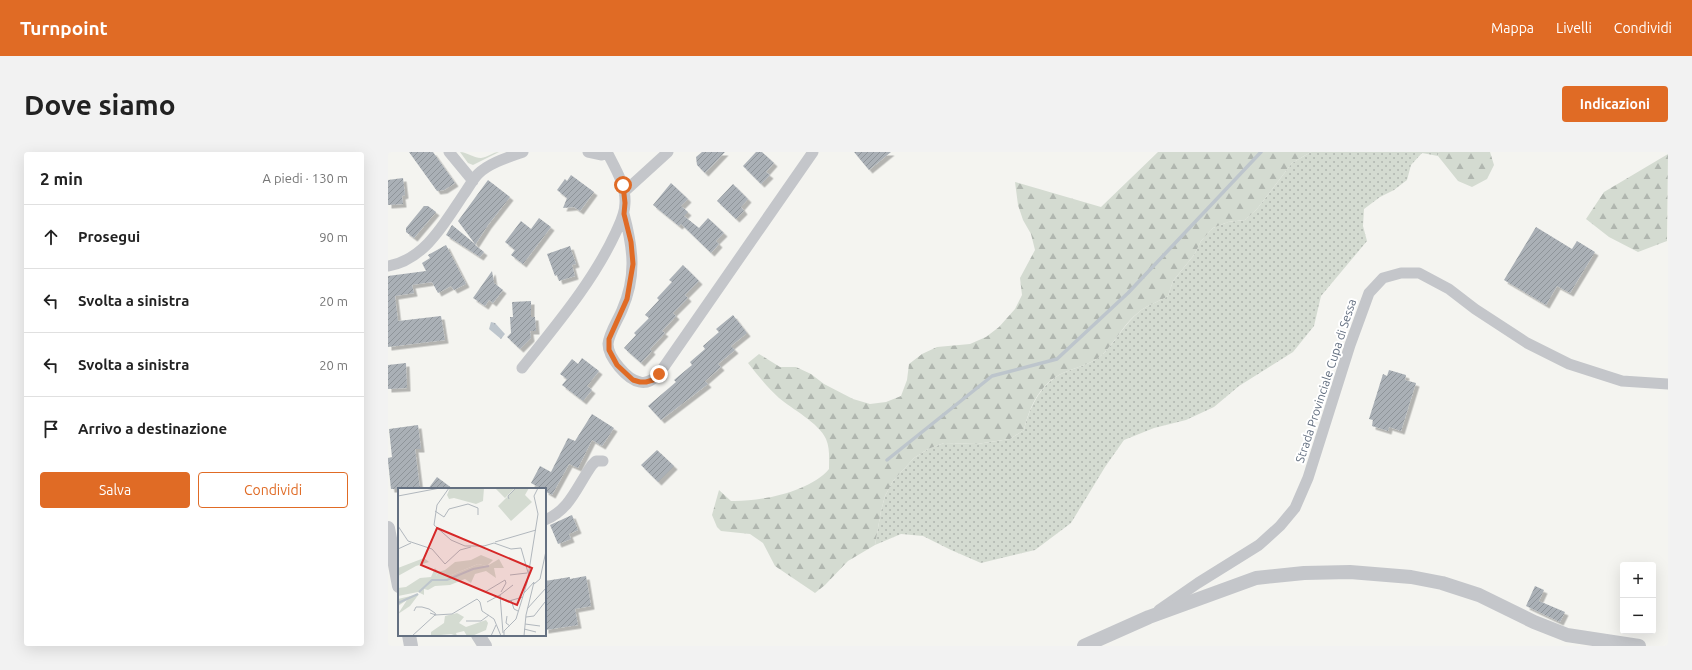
<!DOCTYPE html>
<html lang="it">
<head>
<meta charset="utf-8">
<style>
  body { margin:0; font-family:Ubuntu,sans-serif; background:#f2f2f2; color:#222 }
  .controls { position:absolute; right:12px; bottom:12px; display:grid; overflow:hidden; border-radius:4px; box-shadow:0 4px 16px #0002 }
  .controls button { width:36px; height:36px; display:grid; place-items:center; padding:0; border:0; border-bottom:1px solid #e0e0e0; background:#fff; color:#222; font:20px sans-serif }
  .stop { position:absolute; width:12px; height:12px; margin:-9px; border:3px solid #e06b25; border-radius:50%; background:#fff }
  .stop.end { background:#e06b25; border-color:#fff; box-shadow:0 1px 4px #0008 }
  .list { margin:0; padding:0; list-style:none }
  h2 { display:flex; justify-content:space-between; align-items:center; height:52px; margin:0; padding:0 16px; font-size:17px }
  h2 small { font-size:13px; font-weight:400; color:#767676 }
  .list li { display:grid; grid-template-columns:26px 1fr auto; gap:12px; align-items:center; box-sizing:border-box; height:64px; padding:0 16px; border-top:1px solid #e0e0e0 }
  .list b { display:block; font-size:15px; white-space:nowrap }
  .list em { font-size:13px; font-style:normal; color:#767676 }
  .actions { display:flex; gap:8px; padding:12px 16px }
  .actions a { flex:1; padding:9px 0; border:1px solid #e06b25; border-radius:4px; text-align:center; font-size:14px; color:#e06b25 }
  .actions .main { background:#e06b25; color:#fff }
  .icon { flex:none; width:22px; height:22px; fill:none; stroke:currentColor; stroke-width:2; stroke-linecap:round; stroke-linejoin:round }
  .map { position:relative; flex:none; width:1280px; height:494px; overflow:hidden; border-radius:4px }
  header { display:flex; align-items:center; gap:24px; box-sizing:border-box; height:56px; padding:0 20px; background:#e06b25; color:#fff }
  header strong { font-size:19px }
  nav { display:flex; gap:22px; margin-inline-start:auto; font-size:14px }
  .intro { display:flex; align-items:center; justify-content:space-between; box-sizing:border-box; height:96px; padding:0 24px }
  h1 { margin:0; font-size:28px }
  .button { padding:10px 18px; border-radius:4px; background:#e06b25; color:#fff; font-size:14px; font-weight:700 }
  main { display:flex; gap:24px; padding:0 24px }
  aside { flex:1; background:#fff; border-radius:4px; box-shadow:0 4px 16px #0002 }
  .map>svg:first-child { display:block }
  .grass { fill:url(#grass-dots) }
  .forest { fill:url(#forest-firs) }
  .garden { fill:#d4dbd1 }
  .water { fill:url(#water-ripples) }
  .lines { fill:none; stroke-linecap:round; stroke-linejoin:round }
  .stream { stroke:#bdc5cc; stroke-width:3.5 }
  .building { fill:url(#building-hatch); filter:url(#shadow) }
  .minor { stroke:#c4c6ca; stroke-width:11 }
  .tertiary { stroke:#c4c6ca; stroke-width:14 }
  .route { stroke:#e06b25; stroke-width:5 }
  .labels { text-anchor:middle; stroke-width:4; stroke-linejoin:round; paint-order:stroke }
  .street-label { font-size:12px; fill:#647081; stroke:#fff }
  .inset-river { fill:none; stroke:#bdc5cc; stroke-width:2 }
  .inset-road { fill:none; stroke:#b1b7bd; stroke-width:1 }
  .view { fill:#d62828; fill-opacity:0.15; stroke:#d62828; stroke-width:2 }
  .inset-edge { fill:none; stroke:#647081; stroke-width:2 }
</style>
</head>
<body>
<header>
<strong>Turnpoint</strong>
<nav><a>Mappa</a><a>Livelli</a><a>Condividi</a></nav>
</header>
<div class="intro"><h1>Dove siamo</h1><a class="button">Indicazioni</a></div>
<main>
<aside>
<h2>2 min<small>A piedi · 130 m</small></h2>
<ul class="list">
<li><svg class="icon" aria-label="ahead" viewBox="0 0 24 24"><path d="M12 20V5M6 11l6-6 6 6"/></svg><div><b>Prosegui</b></div><em>90 m</em></li>
<li><svg class="icon" aria-label="left" viewBox="0 0 24 24"><path d="M17 20v-9H6M10 6l-5 5 5 5"/></svg><div><b>Svolta a sinistra</b></div><em>20 m</em></li>
<li><svg class="icon" aria-label="left" viewBox="0 0 24 24"><path d="M17 20v-9H6M10 6l-5 5 5 5"/></svg><div><b>Svolta a sinistra</b></div><em>20 m</em></li>
<li><svg class="icon" aria-label="arrive" viewBox="0 0 24 24"><path d="M6 21V4h12l-3 4 3 4H6"/></svg><div><b>Arrivo a destinazione</b></div></li>
</ul>
<div class="actions"><a class="main">Salva</a><a>Condividi</a></div>
</aside>
<div class="map">
<svg width="1280" height="494" viewBox="0 0 1280 494">
  <defs>
    <pattern id="grass-dots" width="8" height="8" patternUnits="userSpaceOnUse"><rect width="8" height="8" fill="#d4dbd1"/><path d="M2 2h.1M6 6h.1" fill="none" stroke="#b0b6af" stroke-width="1.8" stroke-linecap="round"/></pattern>
    <pattern id="forest-firs" width="22" height="20" patternUnits="userSpaceOnUse"><rect width="22" height="20" fill="#d4dbd1"/><path d="M5 1l3.5 6h-7zM16 11l3.5 6h-7z" fill="#b0b6af"/></pattern>
    <pattern id="water-ripples" width="26" height="14" patternUnits="userSpaceOnUse"><rect width="26" height="14" fill="#bdc5cc"/><path d="M2 4q2-2 4 0t4 0M15 11q2-2 4 0t4 0" fill="none" stroke="#9da4ab"/></pattern>
    <pattern id="building-hatch" width="6" height="6" patternUnits="userSpaceOnUse"><rect width="6" height="6" fill="#aab0b6"/><path d="M-1 1l2-2M0 6l6-6M5 7l2-2" fill="none" stroke="#8e9499"/></pattern>
    <filter id="shadow"><feDropShadow dx="3.5" dy="3.5" stdDeviation="0" flood-color="#0004"/></filter>
  </defs>
  <rect width="100%" height="100%" fill="#f4f4f0"/>
  <path class="grass" d="M 923,0 L 1051,0 L 1050,4 L 1034,1 L 1023,13 L 1019,28 L 1006,38 L 992,45 L 976,57 L 975,74 L 979,89 L 933,144 L 926,174 L 905,200 L 851,234 L 826,255 L 798,268 L 766,276 L 736,288 L 717,315 L 683,371 L 647,398 L 593,411 L 563,398 L 535,384 L 513,382 L 487,393 L 493,359 L 497,344 L 505,329 L 526,306 L 540,297 L 556,291 L 589,292 L 622,287 L 636,278 C 641,257 651,235 671,223 C 686,215 702,214 715,202 C 728,189 737,171 751,160 C 757,154 772,149 780,144 L 785,129 L 806,103 L 813,89 L 825,76 L 840,70 L 857,68 L 869,57 L 904,11 Z"/>
  <path class="forest" d="M 770,0 L 923,0 L 904,11 L 869,57 L 857,68 L 840,70 L 825,76 L 813,89 L 806,103 L 785,129 L 780,144 C 772,149 757,154 751,160 C 737,170 728,189 715,202 C 702,214 686,215 671,223 C 651,234 641,256 636,278 L 622,287 L 589,292 L 556,291 L 540,297 L 526,306 L 505,329 L 497,344 L 493,359 L 487,393 L 460,409 L 437,433 L 427,441 L 387,414 L 375,391 L 362,382 L 333,379 L 329,375 L 324,363 L 331,338 L 343,349 C 371,350 422,340 441,317 C 441,307 442,296 438,287 C 431,271 404,257 391,246 C 380,236 370,224 360,211 L 371,202 L 392,215 L 408,215 L 423,222 L 436,232 L 465,247 L 482,252 L 498,250 L 513,244 L 519,228 L 521,212 L 534,202 L 549,195 L 582,192 L 598,185 L 611,175 L 627,157 L 634,143 L 632,126 L 647,98 L 643,82 L 635,68 L 630,53 L 627,30 L 713,55 Z
    M 1051,0 L 1102,0 L 1106,13 L 1099,27 L 1084,35 L 1070,29 L 1050,4 Z
    M 1280,2 L 1279,89 L 1250,100 L 1221,85 L 1198,67 L 1216,40 Z"/>
  <path class="garden" d="M 72,0 C 79,0 85,6 93,6 C 100,5 105,0 111,0 L 85,13 L 80,11 Z"/>
  <path class="water" d="M 103,170 L 107,171 L 117,182 L 113,187 L 101,177 Z"/>
  <g class="lines">
    <path class="stream" d="M 499,308 L 604,224 L 669,207 L 740,141 L 873,0"/>
  </g>
  <path class="building" d="M 21,0 L 45,0 L 67,31 L 56,38 L 49,39 Z
    M 314,0 L 337,0 L 317,21 L 309,13 L 308,5 Z
    M 368,0 L 374,0 L 386,11 L 378,20 L 382,23 L 373,32 L 355,14 Z
    M 466,0 L 503,0 L 481,18 Z
    M 183,23 L 206,40 L 192,59 L 186,55 L 175,56 L 179,46 L 169,38 L 177,27 L 179,29 Z
    M 15,26 L 17,43 L 14,44 L 15,52 L 0,53 L 0,28 Z
    M 100,28 L 122,45 L 100,73 L 87,93 L 96,100 L 92,105 L 58,83 L 64,73 L 87,92 L 70,69 Z
    M 283,31 L 300,47 L 293,54 L 300,60 L 296,64 L 311,76 L 320,66 L 336,81 L 328,89 L 331,92 L 323,101 L 293,72 L 291,74 L 265,53 Z
    M 345,32 L 360,47 L 353,55 L 356,59 L 348,67 L 329,49 Z
    M 36,54 L 40,54 L 48,60 L 26,86 L 18,80 L 18,76 Z
    M 151,66 L 163,75 L 135,112 L 123,103 L 127,98 L 117,90 L 133,69 L 143,77 Z
    M 1148,75 L 1184,97 L 1189,89 L 1207,100 L 1182,141 L 1169,134 L 1158,153 L 1116,128 Z
    M 58,93 L 78,132 L 66,138 L 63,134 L 50,141 L 44,130 L 24,133 L 26,141 L 7,144 L 10,169 L 53,164 L 57,188 L 0,195 L 0,124 L 38,119 L 34,111 L 42,106 L 40,103 Z
    M 182,94 L 188,112 L 184,113 L 187,124 L 171,129 L 169,123 L 167,124 L 159,102 Z
    M 295,113 L 311,129 L 297,143 L 300,146 L 285,161 L 288,164 L 274,179 L 277,181 L 262,197 L 264,199 L 253,211 L 236,196 L 248,183 L 246,181 L 261,166 L 257,163 L 271,148 L 269,146 L 284,130 L 281,128 Z
    M 104,119 L 106,131 L 115,138 L 105,151 L 101,148 L 97,154 L 85,146 Z
    M 143,149 L 143,165 L 147,165 L 148,179 L 142,179 L 143,186 L 132,197 L 119,185 L 123,181 L 122,165 L 125,165 L 124,150 Z
    M 345,163 L 359,181 L 343,194 L 347,198 L 330,212 L 333,215 L 317,229 L 320,232 L 273,268 L 260,254 L 288,230 L 286,228 L 304,213 L 302,210 L 317,197 L 315,194 L 331,180 L 328,177 Z
    M 194,206 L 211,219 L 199,234 L 204,238 L 195,249 L 174,233 L 179,227 L 172,222 L 184,207 L 190,212 Z
    M 18,211 L 19,236 L 0,237 L 0,213 Z
    M 1001,218 L 1018,223 L 1017,228 L 1028,231 L 1013,279 L 1001,275 L 1000,279 L 984,274 L 985,268 L 981,267 L 995,222 L 999,224 Z
    M 204,262 L 226,276 L 214,294 L 204,288 L 190,316 L 181,312 L 164,343 L 157,339 L 157,337 L 154,337 L 143,331 L 152,314 L 163,320 L 180,286 L 187,289 Z
    M 30,273 L 33,297 L 27,297 L 32,337 L 3,337 L 0,309 L 0,306 L 4,305 L 1,277 Z
    M 269,298 L 286,314 L 270,330 L 253,313 Z
    M 49,325 L 65,337 L 40,337 Z
    M 184,363 L 190,378 L 181,382 L 183,387 L 170,392 L 162,373 Z
    M 198,424 L 203,454 L 187,457 L 190,473 L 157,478 L 157,429 L 182,425 L 182,427 Z
    M 1147,434 L 1156,438 L 1151,449 L 1177,460 L 1172,470 L 1138,454 Z"/>
  <g class="lines">
    <path class="minor" d="M 61,0 L 85,29
      M 200,0 L 214,3 L 219,1
      M 236,40 L 280,0
      M 236,62 C 245,96 249,124 234,158 C 230,168 221,181 220,192 C 220,205 239,228 252,230 C 260,232 266,227 271,222 L 425,0
      M 0,114 C 37,108 57,70 76,42 C 81,35 85,27 90,22 C 101,11 121,5 135,0
      M 134,216 C 168,173 205,130 228,80 C 232,71 237,62 237,51 C 238,33 227,16 219,0
      M 157,368 C 182,358 189,334 204,313 L 208,309 L 215,309
      M 771,458 L 810,431 L 871,393 L 892,374 L 907,356 L 920,326 L 962,193 L 981,141 L 995,126 L 1013,121 L 1031,121 L 1061,137 L 1087,157 L 1139,191 L 1181,212 L 1234,229 L 1280,232"/>
    <path class="tertiary" d="M 0,376 L 11,434
      M 21,483 L 23,494
      M 90,483 L 97,494
      M 696,494 L 761,465 L 868,426 L 916,421 L 962,420 L 1023,425 L 1054,431 L 1091,443 L 1146,470 L 1179,483 L 1251,494"/>
  </g>
  <g class="lines">
    <path class="route" d="M 235,33 L 237,51 L 236,62 L 243,90 L 245,112 L 239,147 L 221,187 L 221,198 L 229,213 L 245,228 L 252,230 L 258,230 L 265,228 L 271,222"/>
  </g>
  <g class="labels">
    <g class="street-label">
      <text transform="translate(938 229) rotate(-72)" y="4">Strada Provinciale Cupa di Sessa</text>
    </g>
  </g>
  <g transform="translate(10 336)">
    <rect width="148" height="148" fill="#f4f4f0"/>
    <path d="M 52,0 L 86,0 L 85,13 L 78,16 L 56,10 L 51,11 L 49,7 ZM 97,0 L 117,0 L 107,10 ZM 83,67 L 95,72 L 89,78 L 80,76 L 51,88 L 38,88 L 40,84 L 47,82 L 57,74 L 73,72 ZM 59,125 L 66,129 L 61,135 L 68,139 L 88,132 L 90,135 L 88,142 L 74,148 L 69,148 L 66,143 L 58,145 L 59,148 L 53,146 L 33,148 L 33,144 L 46,135 L 47,128 Z" fill="#d4dbd1"/>
    <path d="M 26,70 L 31,74 L 18,78 L 0,88 L 0,80 ZM 101,71 L 106,80 L 96,80 L 98,90 L 88,83 L 77,86 L 73,95 L 67,91 L 52,97 L 37,98 L 30,102 L 26,101 L 26,107 L 20,104 L 0,108 L 0,100 L 8,99 L 22,90 L 33,89 L 37,80 L 40,84 L 38,88 L 51,88 L 80,76 L 89,78 ZM 21,106 L 12,118 L 0,126 L 9,112 L 0,118 L 0,111 Z" fill="#d4dbd1"/>
    <path d="M 118,0 L 131,0 L 127,7 L 134,14 L 113,33 L 100,18 Z" fill="#d4dbd1"/>
    <path class="inset-river" d="M 21,104 L 34,92 L 49,92 L 75,81 L 91,78M 0,115 L 20,106"/>
    <path class="inset-road" d="M 51,0 L 39,17 L 36,37 L 53,52 L 67,58 L 86,58 L 96,55 L 113,61 L 123,60 L 131,88M 0,8 L 42,0M 111,11 L 110,8 L 118,0M 37,23 L 46,29 L 51,21 L 70,16 L 80,20 L 80,27M 0,38 L 10,53 L 34,61 L 47,76 L 62,62 L 73,59M 97,54 L 138,42M 0,61 L 13,55M 112,87 L 129,85M 136,96 L 142,91 L 148,63M 87,104 L 107,92 L 108,95 L 103,104M 126,105 L 136,94 L 128,127 L 126,148M 102,110 L 111,113 L 125,109M 113,112 L 116,121 L 120,123M 89,114 L 102,107M 129,121 L 148,100M 16,123 L 18,119 L 24,119 L 31,121 L 37,125 L 38,127 L 32,125M 109,128 L 108,135 L 112,138M 128,129 L 136,128 L 147,114M 68,133 L 83,133 L 91,127M 127,136 L 142,138M 126,141 L 138,144M 105,145 L 102,107 L 115,97M 14,148 L 37,127 L 54,126 L 79,111 L 82,114 L 84,123 L 96,131 L 103,148M 93,148 L 98,137M 106,148 L 106,143 L 118,131 L 129,95 L 140,26 L 136,8 L 140,0"/>
    <path class="view" d="M 39,40 L 134,80 L 119,117 L 23,77 Z"/>
    <rect width="148" height="148" class="inset-edge"/>
  </g>
</svg>
<div class="controls">
<button>+</button>
<button>−</button>
</div>
<div class="stop" style="left:235px;top:33px"></div>
<div class="stop end" style="left:271px;top:222px"></div>
</div>
</main>
</body>
</html>
